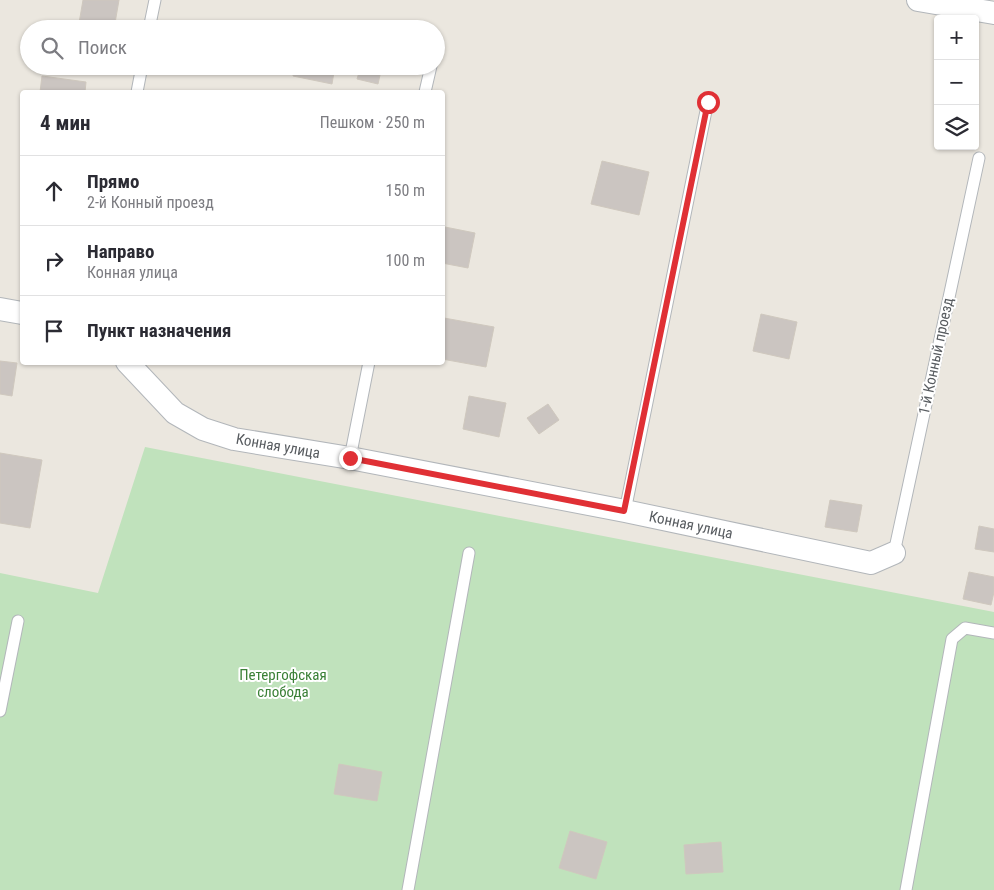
<!DOCTYPE html>
<html lang="ru">
<head>
<meta charset="utf-8">
<style>
  body { margin:0; font-family:"Roboto Condensed",sans-serif; background:#f2f2f3; color:#2b2b33 }
  .controls { position:absolute; right:15px; top:15px; display:grid; overflow:hidden; border-radius:5px; box-shadow:0 1px 4px #0004 }
  .controls button { width:45px; height:45px; display:grid; place-items:center; padding:0; border:0; border-bottom:1px solid #e1e1e2; background:#fff; color:#2b2b33; font:25px sans-serif }
  .stop { position:absolute; width:15px; height:15px; margin:-11px; border:4px solid #e03035; border-radius:50%; background:#fff }
  .stop.end { background:#e03035; border-color:#fff; box-shadow:0 1px 5px #0008 }
  .list { margin:0; padding:0; list-style:none }
  h2 { display:flex; justify-content:space-between; align-items:center; height:65px; margin:0; padding:0 20px; font-size:21px }
  h2 small { font-size:16px; font-weight:400; color:#7c7c81 }
  .list li { display:grid; grid-template-columns:32px 1fr auto; gap:15px; align-items:center; box-sizing:border-box; height:70px; padding:0 20px; border-top:1px solid #e1e1e2 }
  .list b { display:block; font-size:19px; white-space:nowrap }
  .list p { margin:0; font-size:16px; white-space:nowrap; color:#7c7c81 }
  .list em { font-size:16px; font-style:normal; color:#7c7c81 }
  .icon { flex:none; width:28px; height:28px; fill:none; stroke:currentColor; stroke-width:2; stroke-linecap:round; stroke-linejoin:round }
  .map { position:relative; flex:none; width:994px; height:890px; overflow:hidden }
  .search { position:absolute; background:#fff; box-shadow:0 1px 4px #0004; left:20px; top:20px; width:425px; height:55px; display:flex; align-items:center; gap:12px; box-sizing:border-box; padding:0 18px; border-radius:28px; color:#7c7c81; font-size:19px }
  .panel { position:absolute; background:#fff; box-shadow:0 1px 4px #0004; left:20px; top:90px; width:425px; height:275px; border-radius:5px }
  .map>svg:first-child { display:block }
  .green { fill:#c0e2bc }
  .building { fill:#cbc5c1; stroke:#cfc8be }
  .lines { fill:none; stroke-linecap:round; stroke-linejoin:round }
  .lane-casing { stroke:#b2b6ba; stroke-width:13 }
  .street-casing { stroke:#b2b6ba; stroke-width:24 }
  .lane { stroke:#fff; stroke-width:11 }
  .street { stroke:#fff; stroke-width:22 }
  .route { stroke:#e03035; stroke-width:6 }
  .labels { text-anchor:middle; stroke-width:4; stroke-linejoin:round; paint-order:stroke }
  .street-label { font-size:15px; fill:#585c60; stroke:#fff }
  .park-label { font-size:15px; fill:#3b8037; stroke:#fff }
</style>
</head>
<body>
<div class="map">
<svg width="994" height="890" viewBox="0 0 994 890">
  <rect width="100%" height="100%" fill="#ebe7df"/>
  <path class="green" d="M 145,447 L 994,612 L 994,890 L 0,890 L 0,573 L 98,593 Z"/>
  <path class="building" d="M 83,0 L 119,0 L 114,29 L 78,29 Z
    M 295,66 L 335,66 L 332,84 L 293,76 Z
    M 361,66 L 382,66 L 378,84 L 357,79 Z
    M 42,76 L 86,82 L 85,92 L 40,92 Z
    M 602,161 L 649,172 L 639,215 L 591,204 Z
    M 445,227 L 475,233 L 468,268 L 442,263 L 442,241 Z
    M 761,314 L 797,322 L 789,359 L 753,351 Z
    M 444,318 L 494,327 L 486,367 L 442,359 L 442,325 Z
    M 0,361 L 17,363 L 12,396 L 0,394 Z
    M 469,396 L 506,403 L 499,437 L 463,429 Z
    M 548,404 L 559,420 L 539,434 L 527,418 Z
    M 0,453 L 42,460 L 30,528 L 0,523 Z
    M 830,500 L 862,505 L 857,532 L 825,527 Z
    M 979,526 L 994,529 L 994,552 L 975,549 Z
    M 969,572 L 994,577 L 994,592 L 991,605 L 963,599 Z
    M 339,764 L 382,772 L 377,801 L 334,794 Z
    M 570,831 L 607,842 L 596,879 L 559,868 Z
    M 721,842 L 723,872 L 686,874 L 684,845 Z"/>
  <g class="lines">
    <defs>
      <path id="lane" d="M 149,29 L 155,0
        M 137,92 L 142,66
        M 425,92 L 431,66
        M 350,458 L 369,362
        M 625,511 L 708,101
        M 894,553 L 979,158
        M 0,711 L 18,621
        M 408,890 L 469,553
        M 906,890 L 952,639 L 965,628 L 994,633"/>
      <path id="street" d="M 918,0 L 994,13
        M 0,309 L 22,313
        M 127,362 L 175,413 L 203,429 L 234,439 L 350,458 L 625,511 L 871,563 L 894,553"/>
    </defs>
    <use href="#lane" class="lane-casing"/>
    <use href="#street" class="street-casing"/>
    <use href="#lane" class="lane"/>
    <use href="#street" class="street"/>
  </g>
  <g class="lines">
    <path class="route" d="M 350,458 L 624,511 L 708,102"/>
  </g>
  <g class="labels">
    <g class="street-label">
      <text transform="translate(936 356) rotate(-78)" y="5">1-й Конный проезд</text>
      <text transform="translate(278 446) rotate(10)" y="5">Конная улица</text>
      <text transform="translate(691 525) rotate(12)" y="5">Конная улица</text>
    </g>
    <g class="park-label">
      <text x="283" y="680">Петергофская<tspan x="283" dy="17">слобода</tspan></text>
    </g>
  </g>
</svg>
<div class="controls">
<button>+</button>
<button>−</button>
<button><svg class="icon" aria-label="layers" viewBox="0 0 24 24"><path d="M12 4l9 5-9 5-9-5zM3 14l9 5 9-5"/></svg></button>
</div>
<div class="stop" style="left:708px;top:102px"></div>
<div class="stop end" style="left:350px;top:458px"></div>
<div class="search"><svg class="icon" aria-label="search" viewBox="0 0 24 24"><circle cx="10" cy="10" r="6"/><path d="M15 15l6 6"/></svg>Поиск</div>
<section class="panel">
<h2>4 мин<small>Пешком · 250 m</small></h2>
<ul class="list">
<li><svg class="icon" aria-label="ahead" viewBox="0 0 24 24"><path d="M12 20V5M6 11l6-6 6 6"/></svg><div><b>Прямо</b><p>2-й Конный проезд</p></div><em>150 m</em></li>
<li><svg class="icon" aria-label="right" viewBox="0 0 24 24"><path d="M7 20v-9h11M14 6l5 5-5 5"/></svg><div><b>Направо</b><p>Конная улица</p></div><em>100 m</em></li>
<li><svg class="icon" aria-label="arrive" viewBox="0 0 24 24"><path d="M6 21V4h12l-3 4 3 4H6"/></svg><div><b>Пункт назначения</b></div></li>
</ul>
</section>
</div>
</body>
</html>
